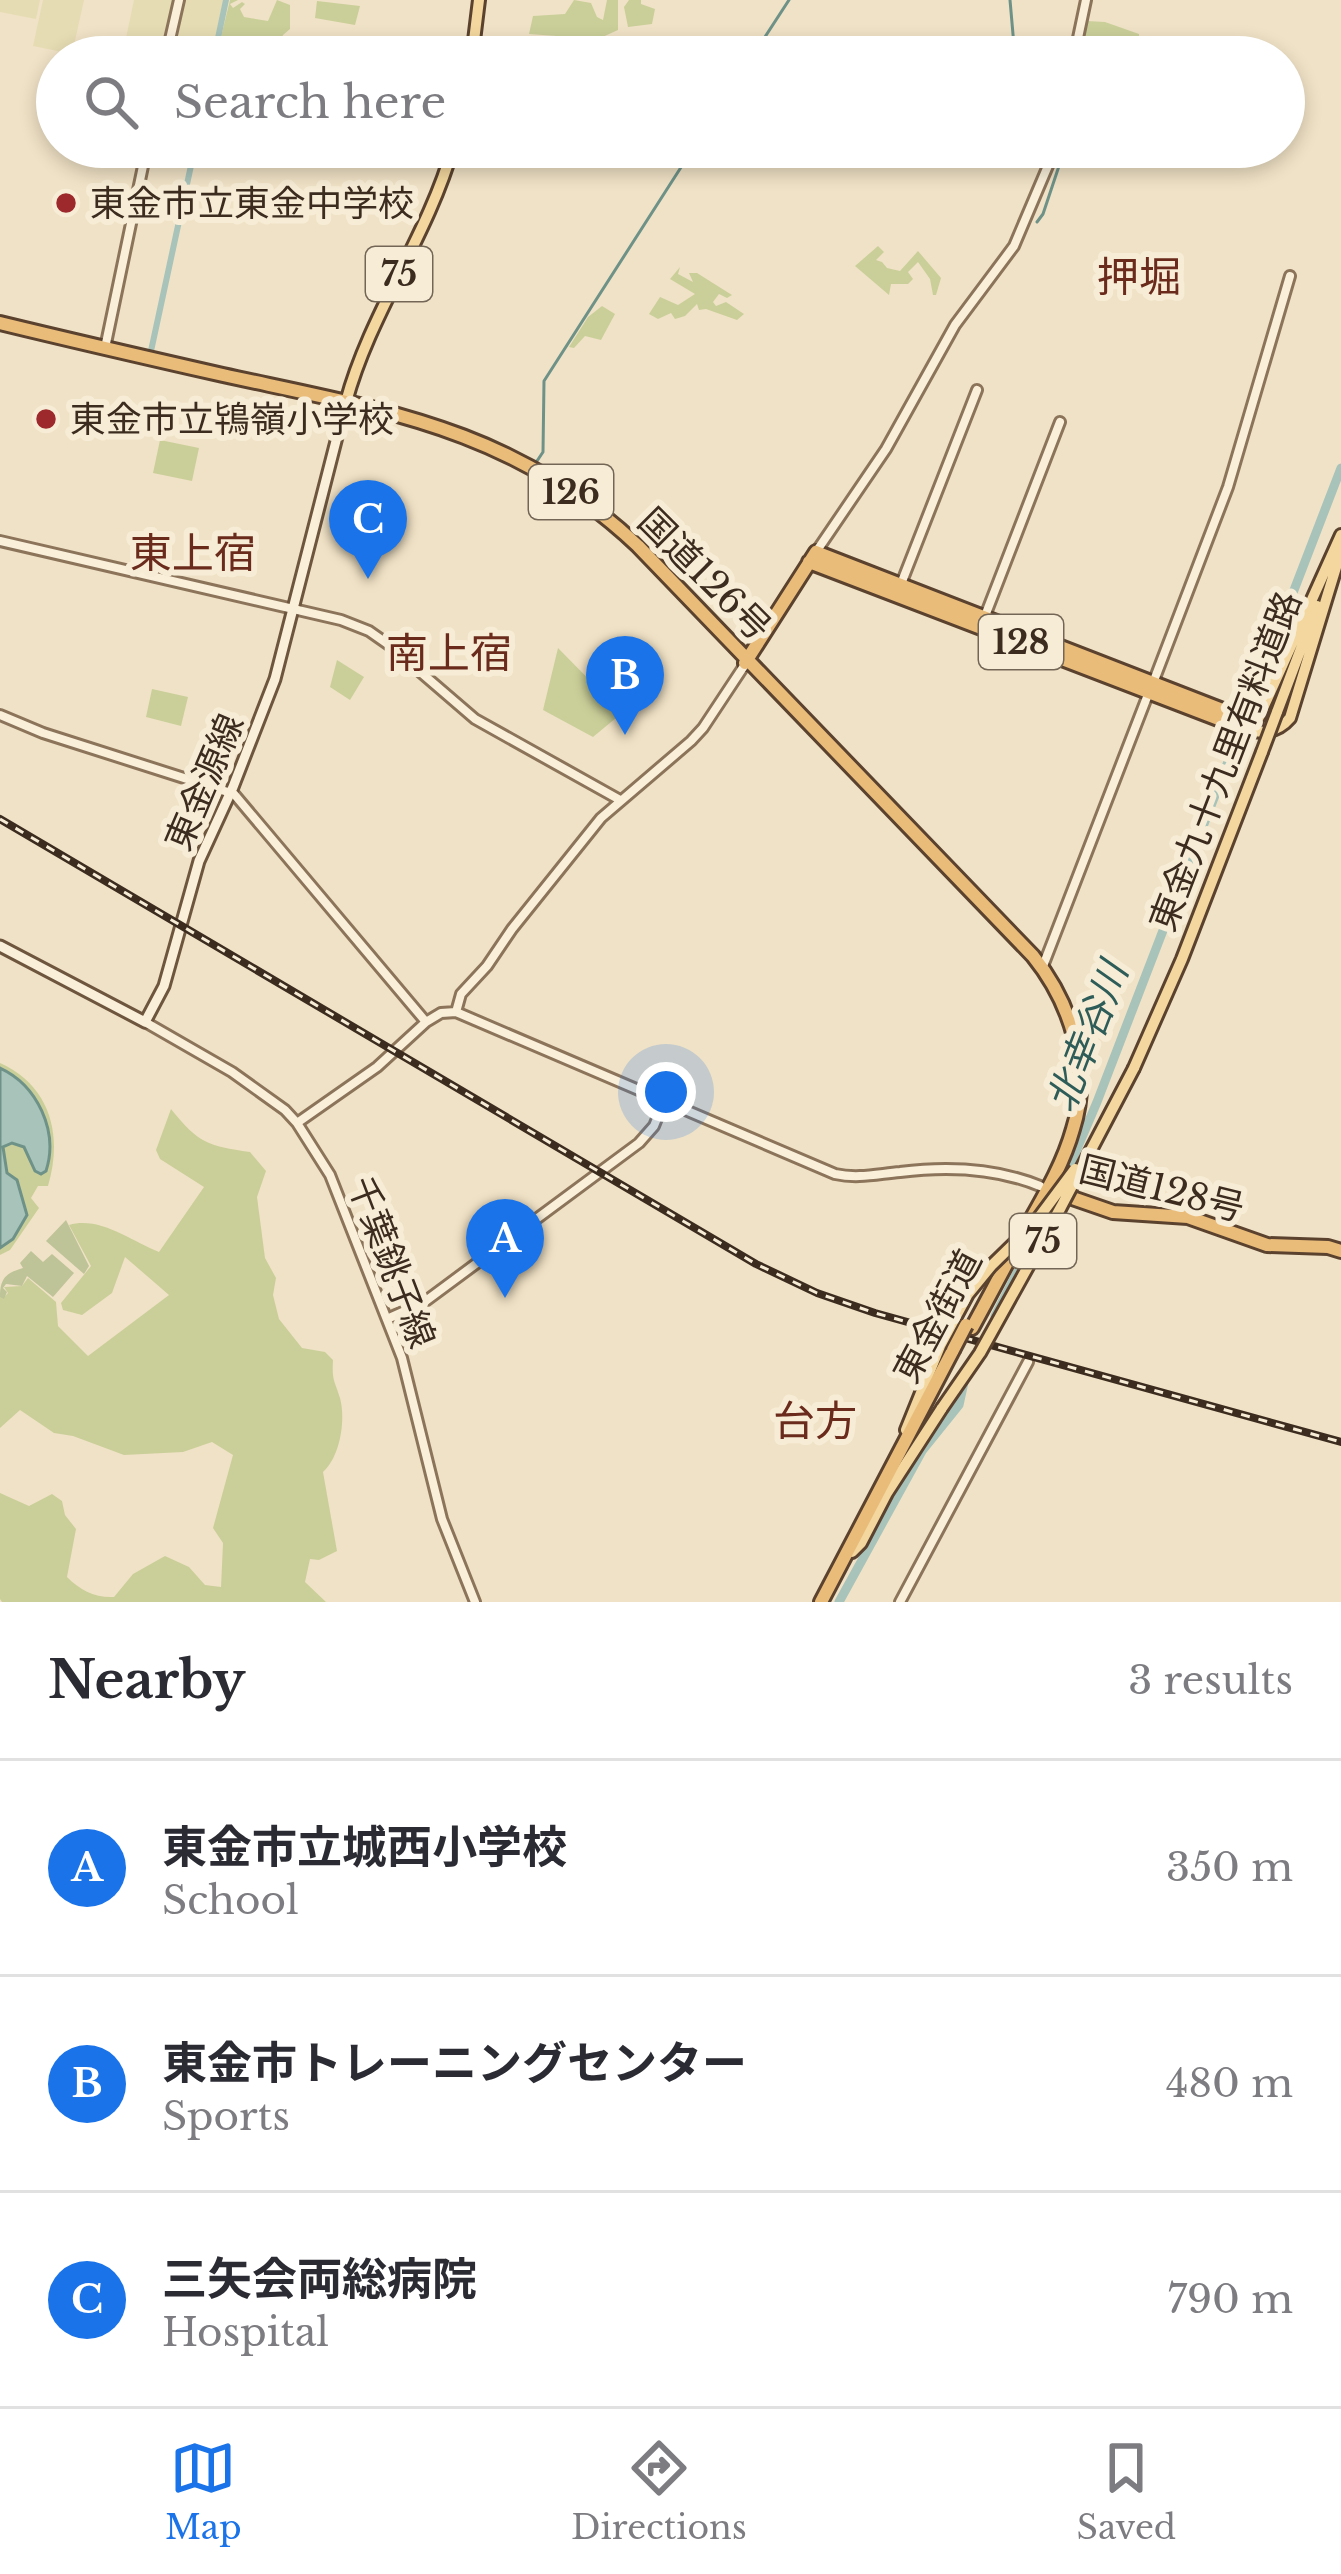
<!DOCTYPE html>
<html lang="en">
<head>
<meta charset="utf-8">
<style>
  body { margin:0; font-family:"Libre Baskerville","Noto Sans JP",serif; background:#f7f7f7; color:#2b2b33 }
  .you { position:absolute; left:666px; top:1092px; width:42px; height:42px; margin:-30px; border:9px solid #fff; border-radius:50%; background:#1a73e8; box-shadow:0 0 0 18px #1a73e833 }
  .badge { display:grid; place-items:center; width:78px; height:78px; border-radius:50%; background:#1a73e8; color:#fff; font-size:39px; font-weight:700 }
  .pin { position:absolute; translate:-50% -99px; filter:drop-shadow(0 3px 6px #0008) }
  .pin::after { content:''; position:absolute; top:63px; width:42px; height:36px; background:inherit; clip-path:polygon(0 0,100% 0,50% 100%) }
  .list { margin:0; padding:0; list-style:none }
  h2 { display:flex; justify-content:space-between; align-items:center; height:156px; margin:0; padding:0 48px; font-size:51px }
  h2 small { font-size:39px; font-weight:400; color:#7c7c81 }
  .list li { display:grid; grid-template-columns:78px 1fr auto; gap:36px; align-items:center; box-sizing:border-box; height:216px; padding:0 48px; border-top:3px solid #e1e1e2 }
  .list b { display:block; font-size:45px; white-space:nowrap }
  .list p { margin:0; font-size:39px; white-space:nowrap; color:#7c7c81 }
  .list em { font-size:39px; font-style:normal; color:#7c7c81 }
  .icon { flex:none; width:66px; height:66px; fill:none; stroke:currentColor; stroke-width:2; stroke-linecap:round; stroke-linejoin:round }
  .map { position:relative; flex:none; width:1341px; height:1602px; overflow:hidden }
  .search { position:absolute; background:#fff; box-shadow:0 6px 18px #0003; left:36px; right:36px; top:36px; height:132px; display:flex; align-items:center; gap:30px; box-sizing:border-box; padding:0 42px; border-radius:66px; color:#7c7c81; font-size:45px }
  .sheet { height:804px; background:#fff }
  nav { display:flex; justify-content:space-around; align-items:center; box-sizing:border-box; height:168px; border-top:3px solid #e1e1e2; background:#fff; font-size:33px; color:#7c7c81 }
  nav a { display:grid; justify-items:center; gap:6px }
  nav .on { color:#1a73e8 }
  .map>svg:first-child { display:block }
  .farmland { fill:#e6dcb3 }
  .green { fill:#cacf99 }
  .cemetery { fill:#bfc398 }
  .water { fill:#a8c3ba; stroke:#6e9288; stroke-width:3 }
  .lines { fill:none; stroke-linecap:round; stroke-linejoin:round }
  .stream { stroke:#6e9288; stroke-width:3 }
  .canal { stroke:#a8c3ba; stroke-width:6 }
  .river { stroke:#a8c3ba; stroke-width:9 }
  .tertiary-casing { stroke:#8c745b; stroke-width:14 }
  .secondary-casing { stroke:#6e553e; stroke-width:15 }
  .primary-casing { stroke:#5a422f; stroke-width:16 }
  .trunk-casing { stroke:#5a422f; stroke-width:18 }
  .tertiary { stroke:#faf0da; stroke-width:8 }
  .secondary { stroke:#faf0da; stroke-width:9 }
  .primary { stroke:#f3d79e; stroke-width:10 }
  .trunk { stroke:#eabc7a; stroke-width:12 }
  .rail-casing { stroke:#3c2c1f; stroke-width:8 }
  .rail { stroke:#f7edd6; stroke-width:3; stroke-dasharray:9; stroke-linecap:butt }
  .primary-bridge-casing { stroke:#5a422f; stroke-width:16; stroke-linecap:butt }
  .trunk-bridge-casing { stroke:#5a422f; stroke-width:18; stroke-linecap:butt }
  .primary-bridge { stroke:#f3d79e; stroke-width:10 }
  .trunk-bridge { stroke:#eabc7a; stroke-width:12 }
  .poi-dot { fill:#9d292c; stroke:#f7edd6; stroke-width:4.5 }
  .labels { text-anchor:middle; stroke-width:12; stroke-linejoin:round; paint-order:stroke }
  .shield { fill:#f7edd6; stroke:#746656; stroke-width:3 }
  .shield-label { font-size:33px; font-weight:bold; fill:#3c2c1f }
  .poi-label { font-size:36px; fill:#3c2c1f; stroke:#f7edd6; text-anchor:start }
  .street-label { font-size:36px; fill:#3c2c1f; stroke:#f7edd6 }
  .water-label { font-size:39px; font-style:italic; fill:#2e5c58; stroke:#f7edd6 }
  .quarter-label { font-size:42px; fill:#6a2b1d; stroke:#f7edd6 }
</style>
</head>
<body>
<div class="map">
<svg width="1341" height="1602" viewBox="0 0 1341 1602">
  <rect width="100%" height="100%" fill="#f0e2c6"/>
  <path class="farmland" d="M 0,0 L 40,0 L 36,19 L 0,12 Z
    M 43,0 L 84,0 L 72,54 L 33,46 Z
    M 134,0 L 175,0 L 163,57 L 122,57 Z
    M 183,0 L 223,0 L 212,56 L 174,48 Z"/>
  <path class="green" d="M 230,0 L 238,0 L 230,4 L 233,8 L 242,2 L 245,4 L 240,9 L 244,17 L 268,21 L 277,0 L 290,5 L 290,29 L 283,35 L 280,43 L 269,47 L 260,46 L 257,57 L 218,49 Z
    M 574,0 L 591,3 L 597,17 L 603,20 L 607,0 L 618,0 L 618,30 L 598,39 L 529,34 L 533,16 L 565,14 Z
    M 629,0 L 641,0 L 641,4 L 655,9 L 652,24 L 628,27 L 624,7 Z
    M 317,1 L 360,6 L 355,25 L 315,18 Z
    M 1087,21 L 1105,22 L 1139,34 L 1139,38 L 1132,37 L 1131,50 L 1116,43 L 1111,57 L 1108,57 L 1107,53 L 1103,53 L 1103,57 L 1094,57 L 1081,50 Z
    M 878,246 L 884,252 L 876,260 L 882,262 L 887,268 L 900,271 L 918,251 L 941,278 L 936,295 L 933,295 L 930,279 L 918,262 L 908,272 L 913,279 L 908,284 L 891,284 L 889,295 L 855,266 Z
    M 680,267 L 678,274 L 693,282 L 689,273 L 697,273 L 732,295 L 727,298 L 719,294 L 713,302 L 716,306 L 726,302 L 744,314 L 737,320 L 706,309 L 699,310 L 697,304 L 685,316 L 675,319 L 671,313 L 658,319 L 649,314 L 660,297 L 678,305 L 695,294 L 670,279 Z
    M 602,306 L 615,314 L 601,340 L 585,336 L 574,348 L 569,347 L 588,317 Z
    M 160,440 L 199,448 L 192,481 L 153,473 Z
    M 558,648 L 622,713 L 593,737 L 543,710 Z
    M 337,660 L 364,677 L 350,700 L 330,687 Z
    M 152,689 L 188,697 L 181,726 L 146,717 Z
    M 0,1063 C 51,1086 63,1136 48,1186 L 38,1186 L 31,1198 L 39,1208 L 10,1250 L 0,1255 Z
    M 171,1109 C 198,1143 208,1146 250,1152 L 266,1171 L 257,1197 L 265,1258 L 276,1278 L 273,1295 L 279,1319 L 302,1348 L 325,1352 L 333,1360 C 332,1381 334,1379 340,1398 C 346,1420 340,1457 323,1472 L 337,1551 L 319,1560 L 310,1559 L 305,1582 L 326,1602 L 2,1602 L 0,1599 L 0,1493 L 29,1506 L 52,1494 L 62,1501 L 65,1515 L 76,1529 L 67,1577 C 80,1590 95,1598 114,1597 L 133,1574 L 165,1556 L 189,1567 L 205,1585 L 221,1587 L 223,1543 L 213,1528 L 233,1455 L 212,1442 L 183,1452 L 124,1455 L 73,1436 L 54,1433 L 20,1410 L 0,1428 L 0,1295 L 3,1298 L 8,1293 L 4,1287 L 22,1286 L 28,1278 L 56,1302 L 58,1326 L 88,1356 L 169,1295 L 125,1257 L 112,1293 L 82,1315 L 63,1310 L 61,1303 L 91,1266 L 69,1225 C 100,1216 131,1241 159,1252 L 204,1187 L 160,1159 L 156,1150 Z"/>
  <path class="cemetery" d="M 66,1220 L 89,1266 L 84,1274 L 46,1241 Z
    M 31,1251 L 43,1262 L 52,1254 L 74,1273 L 53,1297 L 27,1276 L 22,1286 L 6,1284 L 3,1288 L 7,1292 L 4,1299 L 0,1297 C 0,1278 6,1273 23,1268 L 20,1263 Z"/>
  <path class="water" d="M 0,1068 C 37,1085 59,1131 46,1171 L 41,1174 L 35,1171 L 24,1147 L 12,1143 L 3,1147 L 7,1173 L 17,1180 L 27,1215 L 13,1239 L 0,1248 Z"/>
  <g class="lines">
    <path class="stream" d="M 1010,0 L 1015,57
      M 752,57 L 789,0
      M 1037,222 L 1043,214 L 1061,160 L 1045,147
      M 537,461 L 543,452 L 544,381 L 694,147"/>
    <path class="canal" d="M 214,57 L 226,0
      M 151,351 L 195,147"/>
    <path class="river" d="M 1065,1177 L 1097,1102 L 1341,468
      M 995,1316 L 1050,1208
      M 839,1602 L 922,1451 L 959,1405 L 966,1373"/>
    <defs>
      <path id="tertiary" d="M 166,57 L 179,0
        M 1074,57 L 1086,0
        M 105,348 L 147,147
        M 0,541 L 341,620 L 369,631 L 389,645 L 475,719 L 620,800
        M 816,552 L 886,449 L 955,325 L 1014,246 L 1056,147
        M 901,584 L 977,390
        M 985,616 L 1060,422
        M 1153,683 L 1228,487 L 1290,276
        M 0,715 L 43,733 L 234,794 L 426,1022
        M 1043,966 L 1149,692
        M 456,1012 L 461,994 L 487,966 L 512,929 L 601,818 L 691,741 L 703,728 L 744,666
        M 145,1022 L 232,1072 L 285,1110 L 297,1123 L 330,1175 L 402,1358 L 442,1519 L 475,1602
        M 297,1123 L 377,1067 L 426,1022 L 441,1013 L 456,1012 L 835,1174 C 858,1179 877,1174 900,1172 C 948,1166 996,1168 1040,1186
        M 387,1319 L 423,1303 L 639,1143 L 654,1126 L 664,1101
        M 900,1602 L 1028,1362"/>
      <path id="secondary" d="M 0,946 L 145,1022 L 164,986 L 199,861 L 233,787 L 275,679 L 346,402"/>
      <path id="primary" d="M 472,57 L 479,0
        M 346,402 C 370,313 428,236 453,147
        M 1277,712 L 1317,606
        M 1251,721 L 1259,717 L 1341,535
        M 1247,730 C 1264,734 1278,732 1290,718 L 1341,551
        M 1134,1068 L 1182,959 L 1262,752
        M 906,1430 L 940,1346
        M 852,1552 L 861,1543 L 887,1493 L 942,1408"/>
      <path id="trunk" d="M 0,323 C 74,341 148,358 223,375 C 383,410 514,428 638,546 L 1033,956 C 1071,1003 1092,1069 1073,1129 C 1063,1165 1043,1198 1025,1230 C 1007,1262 990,1295 972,1328
        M 809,562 L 1247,730
        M 745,663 L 816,552 L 1251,721
        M 1058,1193 L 1113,1212 L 1188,1217 L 1267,1245 L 1328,1247 L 1341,1251
        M 821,1602 L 953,1350"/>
    </defs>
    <use href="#tertiary" class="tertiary-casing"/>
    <use href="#secondary" class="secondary-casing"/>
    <use href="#primary" class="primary-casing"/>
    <use href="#trunk" class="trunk-casing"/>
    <use href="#tertiary" class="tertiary"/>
    <use href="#secondary" class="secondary"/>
    <use href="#primary" class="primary"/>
    <use href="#trunk" class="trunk"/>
    <defs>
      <path id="rail" d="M 0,819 L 756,1264 L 817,1293 L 875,1313 L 1341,1442"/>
    </defs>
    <use href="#rail" class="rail-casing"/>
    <use href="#rail" class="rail"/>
    <defs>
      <path id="primary-bridge" d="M 1262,752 L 1277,712
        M 940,1346 L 968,1294 L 991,1266 L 1034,1224 L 1075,1169
        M 942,1408 L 980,1353 L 1061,1207 L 1134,1068"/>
      <path id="trunk-bridge" d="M 953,1350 L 966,1325"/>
    </defs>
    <use href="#primary-bridge" class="primary-bridge-casing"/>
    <use href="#trunk-bridge" class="trunk-bridge-casing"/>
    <use href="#primary-bridge" class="primary-bridge"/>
    <use href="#trunk-bridge" class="trunk-bridge"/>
  </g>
  <g class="poi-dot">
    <circle cx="66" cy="203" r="12"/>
    <circle cx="46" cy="419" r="12"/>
  </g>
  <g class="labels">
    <g class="shield">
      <rect x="366" y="247" width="66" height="54" rx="9"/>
      <rect x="529" y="465" width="84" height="54" rx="9"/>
      <rect x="979" y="615" width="84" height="54" rx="9"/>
      <rect x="1010" y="1214" width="66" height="54" rx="9"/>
    </g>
    <g class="shield-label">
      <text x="399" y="286">75</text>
      <text x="571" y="504">126</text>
      <text x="1021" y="654">128</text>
      <text x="1043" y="1253">75</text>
    </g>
    <g class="poi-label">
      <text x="90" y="216">東金市立東金中学校</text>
      <text x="70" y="432">東金市立鴇嶺小学校</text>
    </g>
    <g class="street-label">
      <text transform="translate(705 574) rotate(45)" y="13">国道126号</text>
      <text transform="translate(1225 761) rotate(-69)" y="13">東金九十九里有料道路</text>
      <text transform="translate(204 782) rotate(-67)" y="13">東金源線</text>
      <text transform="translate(1162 1188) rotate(14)" y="13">国道128号</text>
      <text transform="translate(392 1262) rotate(69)" y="13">千葉銚子線</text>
      <text transform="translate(937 1316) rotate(-62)" y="13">東金街道</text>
    </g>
    <g class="water-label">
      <text transform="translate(1087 1037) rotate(-69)" y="14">北幸谷川</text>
    </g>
    <g class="quarter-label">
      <text x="1139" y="292">押堀</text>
      <text x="193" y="568">東上宿</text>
      <text x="449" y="668">南上宿</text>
      <text x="815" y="1436">台方</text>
    </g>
  </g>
</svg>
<div class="you"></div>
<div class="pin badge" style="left:505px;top:1298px">A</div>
<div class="pin badge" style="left:625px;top:735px">B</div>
<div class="pin badge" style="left:368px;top:579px">C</div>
<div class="search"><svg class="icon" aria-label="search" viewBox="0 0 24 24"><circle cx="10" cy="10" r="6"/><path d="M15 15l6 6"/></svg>Search here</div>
</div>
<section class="sheet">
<h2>Nearby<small>3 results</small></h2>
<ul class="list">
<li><span class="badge">A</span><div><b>東金市立城西小学校</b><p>School</p></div><em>350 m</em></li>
<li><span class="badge">B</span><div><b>東金市トレーニングセンター</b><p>Sports</p></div><em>480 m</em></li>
<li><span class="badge">C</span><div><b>三矢会両総病院</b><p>Hospital</p></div><em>790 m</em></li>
</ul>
</section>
<nav>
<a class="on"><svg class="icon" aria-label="map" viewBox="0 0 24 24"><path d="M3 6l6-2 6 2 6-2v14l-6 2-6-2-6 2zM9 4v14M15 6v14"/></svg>Map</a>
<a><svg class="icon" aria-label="directions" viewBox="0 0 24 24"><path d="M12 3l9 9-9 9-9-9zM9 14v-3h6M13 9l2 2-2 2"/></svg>Directions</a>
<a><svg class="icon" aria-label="saved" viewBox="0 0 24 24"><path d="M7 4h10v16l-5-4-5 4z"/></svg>Saved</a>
</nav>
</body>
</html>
